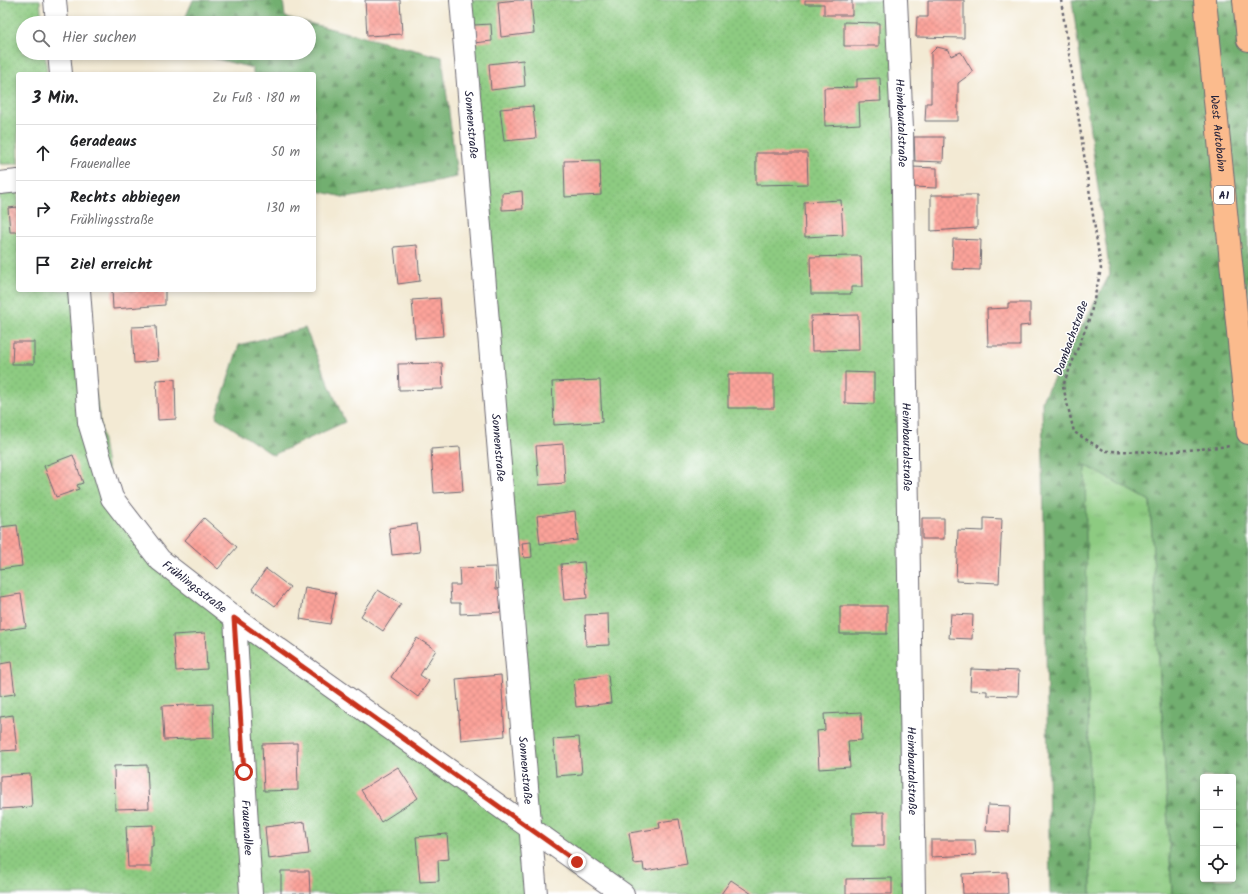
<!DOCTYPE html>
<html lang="de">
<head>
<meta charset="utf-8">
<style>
  body { margin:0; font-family:Kalam,sans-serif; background:#f6f6f6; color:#202124 }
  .controls { position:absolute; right:12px; bottom:12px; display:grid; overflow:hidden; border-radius:4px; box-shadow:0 2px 6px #0003 }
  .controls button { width:36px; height:36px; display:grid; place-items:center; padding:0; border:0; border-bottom:1px solid #e0e0e0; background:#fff; color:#202124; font:20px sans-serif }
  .stop { position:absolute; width:12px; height:12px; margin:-9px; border:3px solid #c8321e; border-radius:50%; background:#fff }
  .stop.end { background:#c8321e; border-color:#fff; box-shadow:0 1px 4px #0008 }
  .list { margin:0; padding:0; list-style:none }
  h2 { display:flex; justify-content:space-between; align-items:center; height:52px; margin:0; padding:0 16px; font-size:17px }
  h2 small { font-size:13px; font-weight:400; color:#757577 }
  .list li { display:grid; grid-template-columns:26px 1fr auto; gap:12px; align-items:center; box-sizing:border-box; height:56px; padding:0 16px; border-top:1px solid #e0e0e0 }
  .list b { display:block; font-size:15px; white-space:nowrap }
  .list p { margin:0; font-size:13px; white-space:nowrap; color:#757577 }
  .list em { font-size:13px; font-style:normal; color:#757577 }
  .icon { flex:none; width:22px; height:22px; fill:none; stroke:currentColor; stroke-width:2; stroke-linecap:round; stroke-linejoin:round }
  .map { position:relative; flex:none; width:1248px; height:894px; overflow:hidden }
  .search { position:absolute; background:#fff; box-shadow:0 2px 6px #0003; left:16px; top:16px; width:300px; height:44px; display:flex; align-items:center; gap:10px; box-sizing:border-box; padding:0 14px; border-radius:22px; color:#757577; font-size:15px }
  .panel { position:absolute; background:#fff; box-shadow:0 2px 6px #0003; left:16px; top:72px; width:300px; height:220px; border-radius:4px }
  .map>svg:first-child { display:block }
  .grass { fill:url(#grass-tufts); stroke:#58765e }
  .forest { fill:url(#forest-firs); stroke:#4a6855; fill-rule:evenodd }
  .garden { fill:url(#garden-dots); stroke:#58765e }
  .building { fill:url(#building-cross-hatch) }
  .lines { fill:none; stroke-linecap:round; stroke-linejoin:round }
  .minor-casing { stroke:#6b6871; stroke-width:24 }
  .motorway-casing { stroke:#6b6871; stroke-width:24 }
  .path { stroke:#6b6871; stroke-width:2.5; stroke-dasharray:3 3; stroke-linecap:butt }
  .minor { stroke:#fff; stroke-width:22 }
  .motorway { stroke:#fbbb8d; stroke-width:22 }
  .route { stroke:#c8321e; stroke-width:5 }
  .labels { text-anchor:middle; stroke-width:3; stroke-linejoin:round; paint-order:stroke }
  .shield { fill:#fff; stroke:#646476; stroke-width:1 }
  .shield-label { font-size:11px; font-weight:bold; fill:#22223b }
  .street-label { font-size:12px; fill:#22223b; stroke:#fff }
</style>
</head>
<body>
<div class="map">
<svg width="1248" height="894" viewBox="0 0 1248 894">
  <defs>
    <pattern id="grass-tufts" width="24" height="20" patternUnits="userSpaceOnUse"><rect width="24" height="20" fill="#8dcb81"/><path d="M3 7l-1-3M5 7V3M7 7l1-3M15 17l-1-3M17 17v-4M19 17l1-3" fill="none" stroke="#79ae70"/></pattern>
    <pattern id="forest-firs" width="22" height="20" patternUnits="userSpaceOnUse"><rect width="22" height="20" fill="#72af6f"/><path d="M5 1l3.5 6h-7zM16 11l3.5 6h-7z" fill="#5d8e5c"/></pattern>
    <pattern id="garden-dots" width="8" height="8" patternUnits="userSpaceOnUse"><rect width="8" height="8" fill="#8dcb81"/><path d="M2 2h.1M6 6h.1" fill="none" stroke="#79ae70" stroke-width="1.8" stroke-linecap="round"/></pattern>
    <pattern id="building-cross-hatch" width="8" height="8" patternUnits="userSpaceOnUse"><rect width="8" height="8" fill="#fca39a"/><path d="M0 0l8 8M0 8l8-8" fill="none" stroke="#d88c86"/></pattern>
  </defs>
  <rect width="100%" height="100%" fill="#fff"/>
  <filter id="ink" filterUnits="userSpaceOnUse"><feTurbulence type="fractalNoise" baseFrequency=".025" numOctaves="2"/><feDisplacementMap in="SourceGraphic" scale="8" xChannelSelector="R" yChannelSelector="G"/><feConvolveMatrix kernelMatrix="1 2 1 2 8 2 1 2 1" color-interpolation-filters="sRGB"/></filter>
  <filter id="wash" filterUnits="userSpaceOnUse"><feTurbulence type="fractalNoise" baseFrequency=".012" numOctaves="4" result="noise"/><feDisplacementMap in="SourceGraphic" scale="16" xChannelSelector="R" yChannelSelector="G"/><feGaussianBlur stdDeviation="0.9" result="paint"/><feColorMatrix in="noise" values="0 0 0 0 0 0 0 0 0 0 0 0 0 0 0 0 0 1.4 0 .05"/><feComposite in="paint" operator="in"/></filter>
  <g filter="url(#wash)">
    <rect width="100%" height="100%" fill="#f3ead4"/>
    <path class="grass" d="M 1084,464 L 1150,501 L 1172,894 L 1091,894 Z"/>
    <path class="forest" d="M 193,0 L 283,0 L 285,17 L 442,57 L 457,177 L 347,198 L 314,190 L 314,74 L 253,74 L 253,68 L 192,53 L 309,53 L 309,23 L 183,23 Z
      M 1072,0 L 1248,0 L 1248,894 L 1172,894 L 1150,501 L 1085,465 L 1091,894 L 1050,894 L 1042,400 L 1110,274 ZM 1203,777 L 1233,777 L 1233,879 L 1203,879 Z
      M 305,328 L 345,422 L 273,455 L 216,417 L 239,345 Z"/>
    <path class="garden" d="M 0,0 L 40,0 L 42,23 L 23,23 L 23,53 L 45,53 L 47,74 L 18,74 L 18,164 L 0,164 Z
      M 461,0 L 891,0 L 912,894 L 623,894 L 531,830 L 536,894 L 0,894 L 0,183 L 18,181 L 18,290 L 79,290 L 112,498 L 160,560 L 531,829 Z"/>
    <g id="blocks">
      <path class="building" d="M 365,0 L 400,0 L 402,34 L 367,36 Z
        M 516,0 L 531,0 L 534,33 L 501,37 L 498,2 Z
        M 805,0 L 852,0 L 852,15 L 824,15 L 824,4 L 805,4 Z
        M 928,0 L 964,0 L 964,38 L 916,37 L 917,17 L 928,17 Z
        M 116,20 L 116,23 L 89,23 L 89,22 Z
        M 844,22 L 879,23 L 879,46 L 844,46 Z
        M 491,24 L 492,41 L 474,43 L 474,25 Z
        M 937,47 L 949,50 L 951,56 L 961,52 L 973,72 L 958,83 L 958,121 L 925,121 L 926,103 L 931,103 L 931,53 Z
        M 523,60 L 525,86 L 491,90 L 489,64 Z
        M 880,78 L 881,101 L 859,102 L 860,124 L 825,126 L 824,88 L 857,87 L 857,79 Z
        M 533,106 L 536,138 L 504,141 L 500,109 Z
        M 914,137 L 944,137 L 943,162 L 915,161 Z
        M 756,153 L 807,153 L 808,184 L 756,185 Z
        M 600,160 L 601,195 L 565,197 L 564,161 Z
        M 912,167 L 937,168 L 937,188 L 912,187 Z
        M 522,191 L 523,209 L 502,210 L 502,193 Z
        M 931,195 L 977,195 L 977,228 L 931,231 Z
        M 841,200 L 843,235 L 805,237 L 804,202 Z
        M 18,207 L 18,232 L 10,232 L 8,208 Z
        M 953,239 L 981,240 L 980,270 L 952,269 Z
        M 417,245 L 420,281 L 398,284 L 394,247 Z
        M 850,256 L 861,256 L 862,287 L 851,287 L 851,294 L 811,294 L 810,257 Z
        M 112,290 L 165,290 L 165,305 L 113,309 Z
        M 440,298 L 443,336 L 415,338 L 412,300 Z
        M 1008,303 L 1030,303 L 1030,325 L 1020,326 L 1020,346 L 988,346 L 987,309 L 1008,308 Z
        M 858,315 L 859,350 L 812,351 L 811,316 Z
        M 156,326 L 158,361 L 134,363 L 132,327 Z
        M 13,342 L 34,342 L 34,364 L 12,364 Z
        M 442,363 L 443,389 L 399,390 L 398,364 Z
        M 845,372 L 874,373 L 874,404 L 845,403 Z
        M 728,374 L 774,374 L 774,408 L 728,408 Z
        M 175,379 L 176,419 L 158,420 L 156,380 Z
        M 600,380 L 602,422 L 554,425 L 552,382 Z
        M 563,444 L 565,483 L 539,485 L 536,446 Z
        M 460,447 L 463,491 L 434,493 L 431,449 Z
        M 73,455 L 83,483 L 77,485 L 79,489 L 56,497 L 44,466 Z
        M 575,511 L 578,540 L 540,544 L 537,516 Z
        M 204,518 L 237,547 L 218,569 L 185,540 Z
        M 922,518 L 944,518 L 944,539 L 922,539 Z
        M 984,518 L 1002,519 L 999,583 L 956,581 L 958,530 L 984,531 Z
        M 417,524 L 420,552 L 392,555 L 389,528 Z
        M 17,525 L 22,566 L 0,569 L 0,527 Z
        M 531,542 L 532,557 L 524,558 L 522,543 Z
        M 584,562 L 587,598 L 564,600 L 561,564 Z
        M 495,567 L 496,589 L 500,589 L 501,612 L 460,614 L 460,603 L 451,603 L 450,585 L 460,585 L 459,568 Z
        M 266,569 L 290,587 L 275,606 L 252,589 Z
        M 305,587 L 336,593 L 330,624 L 300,619 Z
        M 378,590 L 401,604 L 383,631 L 361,616 Z
        M 21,594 L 26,627 L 0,631 L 0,597 Z
        M 840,606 L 887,606 L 887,634 L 840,634 Z
        M 608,614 L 609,645 L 586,646 L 585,615 Z
        M 951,614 L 973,615 L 972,639 L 949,638 Z
        M 205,633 L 207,669 L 176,671 L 173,635 Z
        M 417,638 L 436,650 L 420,675 L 429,681 L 418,697 L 391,677 Z
        M 11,662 L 15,694 L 0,696 L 0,664 Z
        M 971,669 L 1019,671 L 1018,696 L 987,695 L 987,691 L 970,690 Z
        M 501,675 L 505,736 L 461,740 L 456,679 Z
        M 608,675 L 611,703 L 576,707 L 573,679 Z
        M 213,704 L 214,738 L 164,740 L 162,706 Z
        M 861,712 L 862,740 L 848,741 L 850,767 L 819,769 L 817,731 L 825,730 L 824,714 Z
        M 13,715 L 17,750 L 0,751 L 0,717 Z
        M 579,737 L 582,774 L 556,776 L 553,739 Z
        M 297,743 L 298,790 L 264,791 L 262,744 Z
        M 147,765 L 149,808 L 115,809 L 114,766 Z
        M 398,767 L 418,798 L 381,822 L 361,790 Z
        M 30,774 L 32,807 L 0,809 L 0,776 Z
        M 988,805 L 1010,806 L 1009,832 L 986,831 Z
        M 884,812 L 884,846 L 852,846 L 852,813 Z
        M 679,819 L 687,864 L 644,871 L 643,863 L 634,864 L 629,833 L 660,828 L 659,822 Z
        M 305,822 L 309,854 L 268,859 L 265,827 Z
        M 153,825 L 153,846 L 151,846 L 151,867 L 128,867 L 126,826 Z
        M 447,834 L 449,859 L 438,860 L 439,881 L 420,882 L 416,837 Z
        M 931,840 L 975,840 L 976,855 L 931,857 Z
        M 281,871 L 309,871 L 310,894 L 281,894 Z
        M 1007,872 L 1008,894 L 963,894 L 962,874 Z
        M 892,878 L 892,894 L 846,894 L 846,879 Z
        M 731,880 L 752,894 L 721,894 Z"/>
    </g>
  </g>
  <g filter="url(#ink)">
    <use href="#blocks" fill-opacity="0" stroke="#6b6871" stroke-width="1"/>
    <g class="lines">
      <defs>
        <g id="minor">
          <path d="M 55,0 L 57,23"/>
          <path id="s1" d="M 461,0 L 536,894"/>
          <path id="s2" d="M 896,0 L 902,129 L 914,894"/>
          <path d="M 59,53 L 61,74"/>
          <path d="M 0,183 L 18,181"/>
          <path id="s3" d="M 79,290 L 89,422 L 112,498 L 160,560 L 235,618 L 623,894"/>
          <path id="s4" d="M 235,618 L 251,894"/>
        </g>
        <g id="motorway">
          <path id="s5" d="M 1205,0 L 1248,433"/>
          <path d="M 1244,0 L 1248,40"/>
        </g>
      </defs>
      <use href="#minor" class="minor-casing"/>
      <use href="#motorway" class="motorway-casing"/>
      <path class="path" d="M 1061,0 L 1101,269 L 1090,317 L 1063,386 L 1074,432 L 1105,451 L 1166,452 L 1231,446"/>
      <use href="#minor" class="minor"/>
      <use href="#motorway" class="motorway"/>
    </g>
  </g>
  <g class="lines" filter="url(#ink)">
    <path class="route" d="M 244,772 L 234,618 L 577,862"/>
  </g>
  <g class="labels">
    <rect class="shield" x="1214" y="186" width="20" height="18" rx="3"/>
    <g class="shield-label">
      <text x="1224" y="199">A1</text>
    </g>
    <g class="street-label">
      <text dy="4" stroke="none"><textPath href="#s2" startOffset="123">Heimbautalstraße</textPath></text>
      <text dy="4" stroke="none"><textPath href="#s1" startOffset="125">Sonnenstraße</textPath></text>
      <text dy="4" stroke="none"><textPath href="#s5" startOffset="134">West Autobahn</textPath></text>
      <text transform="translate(1071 338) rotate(-70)" y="4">Dambachstraße</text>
      <text dy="4" stroke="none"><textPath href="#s1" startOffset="449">Sonnenstraße</textPath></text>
      <text dy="4" stroke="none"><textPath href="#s2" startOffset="447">Heimbautalstraße</textPath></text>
      <text dy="4" stroke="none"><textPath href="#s3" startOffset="334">Frühlingsstraße</textPath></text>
      <text dy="4" stroke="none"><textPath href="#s1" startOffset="773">Sonnenstraße</textPath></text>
      <text dy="4" stroke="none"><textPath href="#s2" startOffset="771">Heimbautalstraße</textPath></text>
      <text dy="4" stroke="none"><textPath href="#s4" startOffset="210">Frauenallee</textPath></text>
    </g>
  </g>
</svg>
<div class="controls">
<button>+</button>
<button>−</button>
<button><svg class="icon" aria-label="locate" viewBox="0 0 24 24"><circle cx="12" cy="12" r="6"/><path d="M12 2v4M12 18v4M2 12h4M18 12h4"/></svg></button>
</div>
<div class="stop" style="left:244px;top:772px"></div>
<div class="stop end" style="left:577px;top:862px"></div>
<div class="search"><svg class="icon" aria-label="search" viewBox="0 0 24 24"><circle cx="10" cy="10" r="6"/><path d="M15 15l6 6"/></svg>Hier suchen</div>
<section class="panel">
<h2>3 Min.<small>Zu Fuß · 180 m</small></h2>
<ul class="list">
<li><svg class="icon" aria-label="ahead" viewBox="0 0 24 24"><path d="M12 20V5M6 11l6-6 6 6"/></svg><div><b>Geradeaus</b><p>Frauenallee</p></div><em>50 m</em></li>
<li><svg class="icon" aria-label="right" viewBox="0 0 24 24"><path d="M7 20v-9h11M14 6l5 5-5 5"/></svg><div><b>Rechts abbiegen</b><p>Frühlingsstraße</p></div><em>130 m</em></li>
<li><svg class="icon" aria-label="arrive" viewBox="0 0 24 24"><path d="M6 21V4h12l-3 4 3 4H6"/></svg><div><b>Ziel erreicht</b></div></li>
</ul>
</section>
</div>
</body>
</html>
